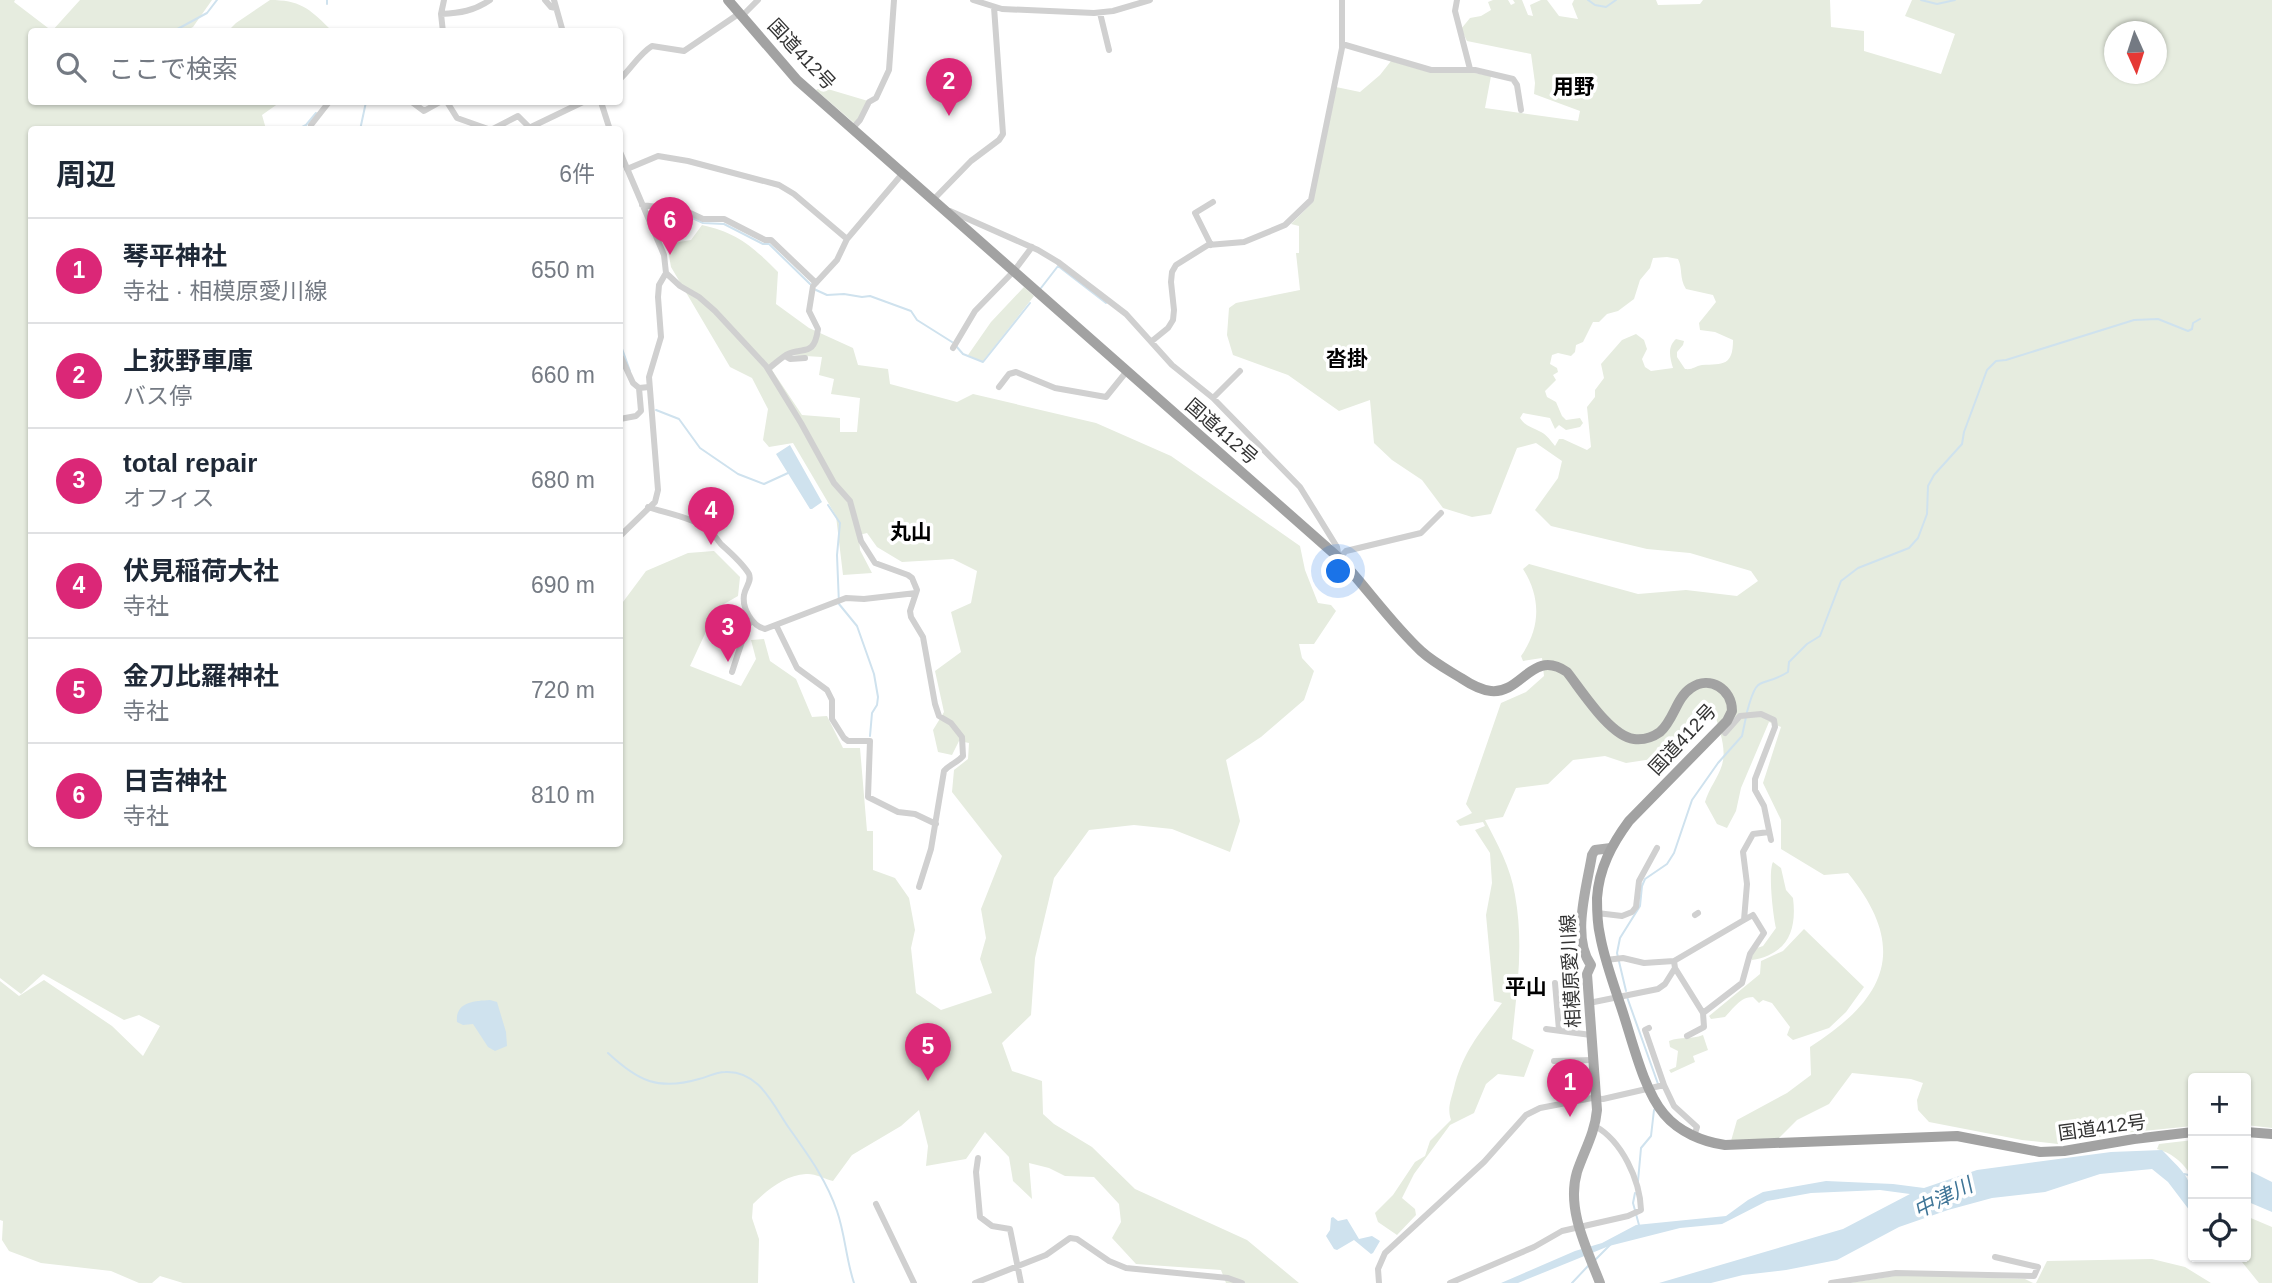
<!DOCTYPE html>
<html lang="ja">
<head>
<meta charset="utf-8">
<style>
  body { margin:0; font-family:Arial,"Noto Sans JP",sans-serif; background:#f6f6f7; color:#1f2937 }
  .controls { position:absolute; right:21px; bottom:21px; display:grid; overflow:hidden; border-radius:7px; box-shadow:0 2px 5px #0004 }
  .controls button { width:63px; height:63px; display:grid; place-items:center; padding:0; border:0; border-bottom:2px solid #e0e1e3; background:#fff; color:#1f2937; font:35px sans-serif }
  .compass { position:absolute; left:2104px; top:21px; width:63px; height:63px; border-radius:50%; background:#fff; box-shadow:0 2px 5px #0004; rotate:177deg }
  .you { position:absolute; left:1339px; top:572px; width:24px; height:24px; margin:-18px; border:5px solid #fff; border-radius:50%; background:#1a73e8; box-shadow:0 0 0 10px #1a73e833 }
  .badge { display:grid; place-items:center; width:46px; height:46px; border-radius:50%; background:#db2777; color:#fff; font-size:23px; font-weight:700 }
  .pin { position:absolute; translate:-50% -58px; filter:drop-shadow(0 2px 4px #0008) }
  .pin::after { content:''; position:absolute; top:37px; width:24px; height:21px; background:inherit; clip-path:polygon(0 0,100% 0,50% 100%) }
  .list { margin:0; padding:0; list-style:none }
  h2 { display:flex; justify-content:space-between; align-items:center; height:91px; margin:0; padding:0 28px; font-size:30px }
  h2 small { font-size:23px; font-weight:400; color:#747a83 }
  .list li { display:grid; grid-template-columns:46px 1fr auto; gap:21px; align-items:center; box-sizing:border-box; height:105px; padding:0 28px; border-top:2px solid #e0e1e3 }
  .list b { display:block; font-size:26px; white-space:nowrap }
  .list p { margin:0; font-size:23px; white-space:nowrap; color:#747a83 }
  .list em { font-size:23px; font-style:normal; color:#747a83 }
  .icon { flex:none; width:38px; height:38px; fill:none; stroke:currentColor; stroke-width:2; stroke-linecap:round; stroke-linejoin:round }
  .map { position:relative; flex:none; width:2272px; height:1283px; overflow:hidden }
  .search { position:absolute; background:#fff; box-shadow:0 2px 5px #0004; left:28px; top:28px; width:595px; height:77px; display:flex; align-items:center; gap:18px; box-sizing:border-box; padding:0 24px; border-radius:7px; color:#747a83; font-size:26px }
  .panel { position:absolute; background:#fff; box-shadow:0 2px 5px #0004; left:28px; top:126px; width:595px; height:721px; border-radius:7px }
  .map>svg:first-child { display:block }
  .green { fill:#e6ecdf; fill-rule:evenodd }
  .water { fill:#cfe2ee }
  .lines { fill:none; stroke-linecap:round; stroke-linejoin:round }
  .stream { stroke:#cfe2ee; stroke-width:2 }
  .minor { stroke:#d0d0d0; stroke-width:6 }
  .primary { stroke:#ababab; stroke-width:10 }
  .trunk { stroke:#a2a2a2; stroke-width:10 }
  .labels { text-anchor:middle; stroke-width:7; stroke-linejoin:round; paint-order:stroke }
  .street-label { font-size:19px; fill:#333; stroke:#fff }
  .neighbourhood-label { font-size:21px; font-weight:bold; fill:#000; stroke:#fff }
  .water-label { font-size:21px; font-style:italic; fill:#3f7597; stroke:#fff }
</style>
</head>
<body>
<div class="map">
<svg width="2272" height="1283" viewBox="0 0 2272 1283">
  <rect width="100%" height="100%" fill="#fff"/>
  <path class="green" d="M 0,0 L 15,0 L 14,2 L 52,31 L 80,0 L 212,0 L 193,27 L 185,31 L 32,32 L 32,102 L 279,102 L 279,103 L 262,115 L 266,129 L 32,130 L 32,844 L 620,844 L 620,606 L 646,571 L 688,553 L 714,551 L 740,577 L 738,596 L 717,608 L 690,666 L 741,686 L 756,659 L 751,640 L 764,639 L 770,661 L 796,679 L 812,717 L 827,716 L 843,748 L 860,748 L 867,831 L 873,831 L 873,870 L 895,878 L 909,898 L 915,930 L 911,948 L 916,993 L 941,1010 L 992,993 L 980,959 L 986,938 L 981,909 L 1002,856 L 952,792 L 954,770 L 968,759 L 969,743 L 959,741 L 952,755 L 938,752 L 933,730 L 944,712 L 935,671 L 961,652 L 951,612 L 971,603 L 977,571 L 953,559 L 902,562 L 877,547 L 867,533 L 859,535 L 860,550 L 872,573 L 843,575 L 836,516 L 793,443 L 769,447 L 763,440 L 768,409 L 752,378 L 730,367 L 671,267 L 667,244 L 691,240 L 702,225 C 738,233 753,247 778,272 L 776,304 L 809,328 L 853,348 L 858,365 L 888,369 L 890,384 L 957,402 L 973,394 L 1096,423 L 1171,456 L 1300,546 L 1305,570 L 1318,603 L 1331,605 L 1336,611 L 1314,644 L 1299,644 L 1302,658 L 1314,671 L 1304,700 L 1261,737 L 1226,760 L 1240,821 L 1230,852 L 1172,829 L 1134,825 L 1089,830 L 1054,878 L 1035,958 L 1031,1015 L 1002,1043 L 1012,1071 L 1042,1081 L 1043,1114 L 1054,1124 L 1092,1147 L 1135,1189 L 1247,1240 L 1299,1283 L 1226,1283 L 1221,1270 L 1136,1264 L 1112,1238 L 1121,1222 L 1119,1204 L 1094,1177 L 1065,1176 L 1049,1168 L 1029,1163 L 1032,1199 L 1013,1181 L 1009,1157 L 985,1132 L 966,1159 L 926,1166 L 928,1146 L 919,1110 L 901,1126 L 852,1155 L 833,1181 C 825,1179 814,1173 806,1174 C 785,1175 766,1191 753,1204 L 752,1218 L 759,1239 L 758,1283 L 183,1283 L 160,1276 L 152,1283 L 139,1283 L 111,1271 L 41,1263 L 9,1251 L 2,1240 L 3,1221 L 0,1220 L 0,981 L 19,996 L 44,980 L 112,1026 L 143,1056 L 160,1026 L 139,1015 L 124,1020 L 43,974 L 21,994 L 0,978 ZM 789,355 L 822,357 L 819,375 L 834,379 L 831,394 L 860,398 L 857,432 L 840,432 L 840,418 L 802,415 L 772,370 Z
    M 270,0 C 299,0 309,8 329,28 L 326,32 L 228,31 L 236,23 Z
    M 1493,0 L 1508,0 L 1511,5 L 1515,3 L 1513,0 L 1522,0 L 1528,15 L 1533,16 L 1530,5 L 1541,0 L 1547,0 L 1559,16 L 1578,19 L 1572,4 L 1574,0 L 1656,0 L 1658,5 L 1700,4 L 1703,0 L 1830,0 L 1831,27 L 1864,31 L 1864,51 L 1941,74 L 1955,34 L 1905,16 L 1912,0 L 2272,0 L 2272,1128 L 2246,1125 L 2246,1078 L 2193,1078 L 2193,1126 L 2123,1133 L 2058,1144 L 2022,1140 L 1929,1122 L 1918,1110 L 1917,1100 L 1923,1083 L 1911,1079 L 1852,1073 L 1829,1104 L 1797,1120 L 1779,1138 L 1731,1141 L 1737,1120 L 1787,1093 L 1811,1075 L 1810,1047 C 1887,998 1909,948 1848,873 L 1824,875 L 1781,849 L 1781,820 L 1763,783 L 1781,727 L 1769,722 L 1741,788 L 1736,811 L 1727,828 L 1717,824 L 1705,802 C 1709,788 1718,778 1722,765 C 1727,748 1719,730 1715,714 L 1705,707 L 1691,715 L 1675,741 L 1659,758 L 1626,763 L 1605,756 L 1573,760 L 1548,784 L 1516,788 L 1503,817 L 1485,820 C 1497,843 1511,868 1515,895 C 1524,945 1517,989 1512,1039 L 1534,1050 L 1524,1077 L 1498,1074 L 1486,1084 L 1474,1113 L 1450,1125 L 1414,1174 L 1402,1198 L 1415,1209 L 1416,1215 L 1397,1235 L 1378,1222 L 1375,1213 L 1393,1195 L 1415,1162 L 1425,1156 L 1430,1141 L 1451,1120 C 1447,1108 1451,1100 1454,1088 C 1463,1051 1480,1033 1502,1003 L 1494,1001 L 1486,915 L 1492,883 L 1490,853 L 1475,830 L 1485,826 L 1483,822 L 1460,826 L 1456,821 L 1472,813 L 1466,804 L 1501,703 L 1526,692 L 1544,676 L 1542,658 L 1523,661 L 1521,656 C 1541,628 1541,597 1523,569 L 1529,564 L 1638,594 L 1686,590 L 1737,596 L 1758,581 L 1751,571 L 1690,553 L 1647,549 L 1551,526 L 1535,510 L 1558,478 L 1562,461 L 1536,443 L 1517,448 L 1491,514 L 1472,517 L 1443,508 L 1422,480 L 1392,460 L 1374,443 L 1370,400 L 1339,411 L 1288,375 L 1233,355 L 1227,335 L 1229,308 L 1236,303 L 1300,290 L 1296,253 L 1299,253 L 1299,226 L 1291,224 L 1313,202 L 1336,87 L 1360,92 L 1380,75 L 1391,61 L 1429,72 L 1469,72 L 1491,76 L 1485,108 L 1578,121 L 1580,111 L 1534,94 L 1535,83 L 1531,54 L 1467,41 L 1461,29 L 1470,18 L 1481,16 L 1491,10 L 1488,2 ZM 2114,32 L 2156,32 L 2156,74 L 2114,74 ZM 1667,257 L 1678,259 C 1683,269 1679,278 1686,289 L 1713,295 L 1716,302 L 1699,323 L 1700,330 L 1715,332 L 1733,340 C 1733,366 1723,364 1702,365 C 1695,366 1693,370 1685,369 L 1677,357 L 1677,352 L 1683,345 L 1684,341 L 1676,339 C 1667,347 1670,358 1673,368 L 1651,371 L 1645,367 L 1642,359 L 1647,349 L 1644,340 L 1636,334 L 1622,340 L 1601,364 L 1604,378 L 1595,390 L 1595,397 L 1587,407 L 1591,447 L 1587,450 L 1563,439 L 1559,439 L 1555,446 C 1551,441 1547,435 1541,432 C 1532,427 1526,427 1520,418 L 1523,413 L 1550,418 L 1555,429 L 1559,425 L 1566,430 L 1580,427 L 1583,423 L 1580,418 L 1566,420 L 1562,416 L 1556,402 L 1547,397 L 1545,391 L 1556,380 L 1553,375 L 1558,372 L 1557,368 L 1550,364 L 1552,355 L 1558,353 L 1571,356 L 1575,352 L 1576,345 L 1583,342 L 1593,322 L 1599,322 L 1607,314 L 1618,311 L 1634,299 L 1640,280 L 1650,268 L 1653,258 Z
    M 821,87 L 868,101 L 859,120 L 854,123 L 816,90 Z
    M 1024,287 L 1034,296 L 983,361 L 979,361 L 968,355 L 991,322 Z
    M 1773,862 L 1781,868 L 1786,890 L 1793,898 C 1797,930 1788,954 1752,960 L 1751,955 L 1754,949 L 1763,946 L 1776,928 C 1773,915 1768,872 1773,862 Z
    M 1804,929 L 1864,987 L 1846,1012 L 1829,1028 L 1793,1040 L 1787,1035 L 1790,1027 L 1772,1003 L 1763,1000 L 1759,1003 L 1753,997 C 1740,997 1734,1008 1725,1017 L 1711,1019 L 1709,1016 L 1760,974 L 1761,961 L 1783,951 Z
    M 1703,1035 L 1708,1050 L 1693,1056 L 1695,1062 L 1671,1073 L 1669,1070 L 1676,1067 L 1678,1051 L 1670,1047 L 1669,1041 C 1681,1036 1691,1040 1703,1035 Z
    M 2193,1140 L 2193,1171 L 2188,1171 C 2180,1160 2171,1153 2157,1149 L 2159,1144 Z
    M 2246,1216 L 2272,1227 L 2272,1283 L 2259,1283 L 2238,1257 L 2246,1257 Z
    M 2152,1259 L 2185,1267 L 2211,1283 L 2036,1283 L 2047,1261 Z
    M 1901,1275 L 2025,1279 L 2033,1283 L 1849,1283 Z"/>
  <path class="water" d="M 790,445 L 822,502 L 812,509 L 810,509 L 776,454 Z
    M 490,1000 L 497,1002 L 506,1032 L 507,1046 L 495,1051 L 488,1047 L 473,1024 L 463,1025 L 457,1022 C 455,1002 474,1001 490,1000 Z
    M 2162,1150 C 2187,1176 2193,1177 2193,1215 L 2168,1182 L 2152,1169 L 2100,1174 L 2045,1192 L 1992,1198 L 1948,1210 L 1899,1227 L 1837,1260 L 1786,1270 L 1743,1275 L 1711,1283 L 1659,1283 L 1843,1229 L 1910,1194 L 1880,1190 L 1811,1193 L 1767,1201 L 1722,1224 L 1680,1228 L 1609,1246 L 1518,1283 L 1501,1283 L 1575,1251 L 1602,1243 L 1636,1225 L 1726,1216 L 1748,1200 L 1763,1192 L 1826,1181 L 1893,1184 L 1924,1188 L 1977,1170 L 2111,1152 Z
    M 2248,1170 L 2272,1182 L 2272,1212 L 2246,1201 Z
    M 1333,1217 L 1338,1221 L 1347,1219 L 1359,1239 L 1372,1236 L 1380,1241 L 1373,1253 L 1371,1254 L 1354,1240 L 1337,1250 L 1334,1249 L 1326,1236 L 1330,1230 L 1331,1218 Z"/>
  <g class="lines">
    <path class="stream" d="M 327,0 L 327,4
      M 1588,0 L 1595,5 L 1606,7 L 1616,0
      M 1921,0 L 1937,4 L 1955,0
      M 172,32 L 207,13 L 217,0
      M 296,130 L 306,125 L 316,113
      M 360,130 L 366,102
      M 675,214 L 686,215 L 703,223 L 724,224 L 763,244 L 769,244 L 810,284
      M 1041,288 L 1058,266 L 1106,303
      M 816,290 L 827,295 L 844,294 L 862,297 L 870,296 L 911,311 L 917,320 L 952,342
      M 620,343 L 630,371
      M 956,346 L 963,354 L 983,362 L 1030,303
      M 656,410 L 679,419 L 700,448 L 738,474 L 764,484 L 788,473
      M 828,505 L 840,523 L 837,555 L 839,604 L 857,626 L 874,674 L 878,697 L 877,705 L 872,713 L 870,736
      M 1747,712 C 1758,671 1759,690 1788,672 L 1789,662 L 1807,644 L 1820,636 L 1841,581 L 1858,568 L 1909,548 L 1918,538 L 1927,514 L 1928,486 L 1934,475 L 1962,444 L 1964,432 L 1987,370 L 1996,361 L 2006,360 L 2134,320 L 2158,319 L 2188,331 L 2192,329 L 2193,323 L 2200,319
      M 1626,991 L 1617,953 L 1620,938 L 1640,906 L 1642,886 L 1645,879 L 1667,864 L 1674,853 L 1692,800 L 1718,763 L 1742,736 L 1746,717
      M 1627,997 L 1658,1084
      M 608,1053 C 638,1081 658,1091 699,1079 C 708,1077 715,1072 725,1072 C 759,1070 773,1105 789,1128 C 808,1155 826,1179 837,1211 C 845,1234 846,1259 854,1283
      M 2184,1174 L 2193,1176
      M 1638,1181 L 1641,1148 L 1651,1136 L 1654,1110
      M 1635,1193 L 1633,1203 L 1639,1225
      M 1595,1260 L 1611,1244
      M 1572,1283 L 1588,1266"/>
    <path class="minor" d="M 545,0 L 551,7 L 556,8
      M 554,0 L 563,32
      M 973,0 L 1002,9 L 1094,13 L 1113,11 L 1150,0
      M 1457,0 L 1455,11 L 1470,69
      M 1100,13 L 1109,50
      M 441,14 C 460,13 474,11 490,0
      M 742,16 L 758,0
      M 443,32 L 441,14 L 444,0
      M 1342,44 L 1431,70 L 1475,70 L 1513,79 L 1517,85 L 1521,110
      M 620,79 C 631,69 639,54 652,46 L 684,51 L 740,13
      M 412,102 L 424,111 L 440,102
      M 447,102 L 457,118 L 491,130
      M 601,102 L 610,130
      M 531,127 L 583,102
      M 852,129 L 860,120 L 869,102 L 876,98 L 889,70 L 894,0
      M 310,130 L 311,125 L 329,102
      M 491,130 L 518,116 L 532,130
      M 620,152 L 664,255 L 666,273 L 659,285 L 658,297 L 661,337 L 649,377 L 658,490 L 655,502 L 620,536
      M 627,169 L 658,156 L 688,161 L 779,185 L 794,194 L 847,239 L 903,173
      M 933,200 L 971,161 L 999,140 L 1003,134 L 994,7
      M 642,205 L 686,211 L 703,219 L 724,219 L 765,240 L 771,240 L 816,283
      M 950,211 L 1038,250 L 1058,262 L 1126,314 L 1172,365 L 1213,398 L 1300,487 L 1337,547 L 1339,558 L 1346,551 L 1421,533 L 1441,513
      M 1211,245 L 1195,213 L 1213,202
      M 666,273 L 680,286 L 699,297 L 715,311 L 766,366 L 801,423 L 834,483 L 850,501 L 861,541 L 875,563 L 908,575 L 912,578 L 917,590 L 910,611 L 911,617 L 923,637 L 935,704 L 939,716 L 951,723 L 962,737 L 963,756 C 957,763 950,764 944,771 L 931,849 L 919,887
      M 1152,341 L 1168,328 L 1173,320 L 1174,310 L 1171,282 L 1172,272 L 1176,265 L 1208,245 L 1244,242 L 1285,225 L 1311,200 L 1342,48 L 1342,0
      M 953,348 L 975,311 L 1014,271 L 1032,247
      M 620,355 L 633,383 L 639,388 L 649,387
      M 785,356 L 790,359 L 805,358
      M 768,369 C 774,364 780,359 786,355 C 803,346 814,358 818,329 L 809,311 L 813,286 L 837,260 L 847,239
      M 999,387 L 1009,374 L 1016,372 L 1055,388 L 1106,397 L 1127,371
      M 1213,398 L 1240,371
      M 620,419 L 636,416 L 641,411 L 639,388
      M 648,507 C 668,514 698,518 713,534 C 717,538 719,543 723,546 C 732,554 743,564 749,574 C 752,582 745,587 744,595 C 742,608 752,626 765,629 L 846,598 L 864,599 L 916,593
      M 776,625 L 797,668 L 827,690 L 832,700 L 832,719 L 844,738 L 848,741 L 870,741 L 868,797 L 898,812 L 915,814 L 936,824
      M 732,672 L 747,626 L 752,621
      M 1725,733 L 1740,716 L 1761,714 L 1774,720 L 1775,727 L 1755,779 L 1755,790 L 1764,806 L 1771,840
      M 1597,913 L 1622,916 L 1632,912 L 1636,907 L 1639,881 L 1657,848
      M 1695,915 L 1698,913
      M 1606,960 L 1623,958 L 1644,963 L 1674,961 L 1675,968 L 1703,1013 L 1704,1027 L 1687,1036
      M 1674,961 L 1744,920 L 1747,884 L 1743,852 L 1753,834 L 1769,832
      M 1555,983 L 1559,1030
      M 1589,1003 L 1658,989 L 1665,984 L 1675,968
      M 1703,1013 L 1742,983 L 1750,954 L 1764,933 L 1753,915 L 1744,920
      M 1649,1028 L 1645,1030 L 1664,1085
      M 1546,1029 L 1591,1035
      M 1554,1061 L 1594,1060
      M 978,1158 L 976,1172 L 980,1217 L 992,1226 L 1010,1229 L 1021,1283
      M 876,1204 L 914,1283
      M 975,1283 L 1046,1255 L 1070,1238 L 1077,1239 L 1109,1261 L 1126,1268 L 1228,1278 L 1242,1283
      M 1379,1283 L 1378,1269 L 1385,1253 L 1484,1162 L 1526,1115 L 1540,1108 L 1592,1098 L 1603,1099 L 1664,1085 L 1674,1106 L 1697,1127 L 1694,1136
      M 1450,1283 L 1534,1247 L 1562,1231 L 1628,1216 L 1641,1210 C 1640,1180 1622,1141 1595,1126
      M 1831,1283 L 1896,1273 L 2034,1276 L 2038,1267 L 1995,1257"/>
    <path class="primary" d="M 1591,965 L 1587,974 L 1597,1110 C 1595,1133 1584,1151 1577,1172 C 1566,1209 1587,1249 1600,1283
      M 1591,965 C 1571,938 1587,886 1592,855 L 1595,850 L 1611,848"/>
    <path class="trunk" d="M 728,0 L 797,80 L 1339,558 C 1367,588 1391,623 1421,651 C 1433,662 1448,670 1461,678 C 1470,684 1480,690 1491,691 C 1522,694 1532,648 1567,672 C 1582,691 1610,736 1634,739 C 1643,740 1653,737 1660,732 C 1674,720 1676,698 1691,688 C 1710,675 1732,689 1732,711 L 1727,721 L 1629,821 C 1612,844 1599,868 1597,898 C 1597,910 1597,923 1600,935 C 1604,958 1612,979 1619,1001 C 1631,1034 1642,1088 1664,1114 C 1679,1132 1703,1142 1725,1145 L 1957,1136 L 2040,1152 L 2064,1151 L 2134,1139 L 2193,1132
      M 2246,1132 L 2272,1134"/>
  </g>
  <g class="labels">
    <g class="street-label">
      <text transform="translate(802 54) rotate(47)" y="7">国道412号</text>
      <text transform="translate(1222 431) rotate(41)" y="7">国道412号</text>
      <text transform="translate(1682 739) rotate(-47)" y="7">国道412号</text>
      <text transform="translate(1570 971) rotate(-93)" y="7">相模原愛川線</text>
      <text transform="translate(2102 1127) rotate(-8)" y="7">国道412号</text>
    </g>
    <g class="neighbourhood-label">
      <text x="1574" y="94">用野</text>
      <text x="1347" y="366">沓掛</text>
      <text x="911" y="539">丸山</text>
      <text x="1526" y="994">平山</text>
    </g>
    <g class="water-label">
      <text transform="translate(1943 1198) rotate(-27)" y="7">中津川</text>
    </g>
  </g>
</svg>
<div class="controls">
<button>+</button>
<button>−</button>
<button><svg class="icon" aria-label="locate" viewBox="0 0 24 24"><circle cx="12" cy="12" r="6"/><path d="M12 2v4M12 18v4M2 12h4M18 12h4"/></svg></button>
</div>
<svg class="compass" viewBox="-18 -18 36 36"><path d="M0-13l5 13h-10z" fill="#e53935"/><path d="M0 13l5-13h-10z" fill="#747a83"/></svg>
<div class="you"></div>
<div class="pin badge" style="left:1570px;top:1117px">1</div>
<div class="pin badge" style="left:949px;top:116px">2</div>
<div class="pin badge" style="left:728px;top:662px">3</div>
<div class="pin badge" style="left:711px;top:545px">4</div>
<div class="pin badge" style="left:928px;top:1081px">5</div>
<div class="pin badge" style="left:670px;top:255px">6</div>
<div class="search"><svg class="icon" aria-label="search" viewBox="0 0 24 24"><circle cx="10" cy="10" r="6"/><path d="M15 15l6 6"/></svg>ここで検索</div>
<section class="panel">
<h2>周辺<small>6件</small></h2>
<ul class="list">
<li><span class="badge">1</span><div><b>琴平神社</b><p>寺社 · 相模原愛川線</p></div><em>650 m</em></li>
<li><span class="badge">2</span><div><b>上荻野車庫</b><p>バス停</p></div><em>660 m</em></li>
<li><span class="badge">3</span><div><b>total repair</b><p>オフィス</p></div><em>680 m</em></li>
<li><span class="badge">4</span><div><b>伏見稲荷大社</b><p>寺社</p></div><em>690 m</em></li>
<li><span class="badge">5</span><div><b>金刀比羅神社</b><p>寺社</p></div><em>720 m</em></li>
<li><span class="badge">6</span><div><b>日吉神社</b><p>寺社</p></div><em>810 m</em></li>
</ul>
</section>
</div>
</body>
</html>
